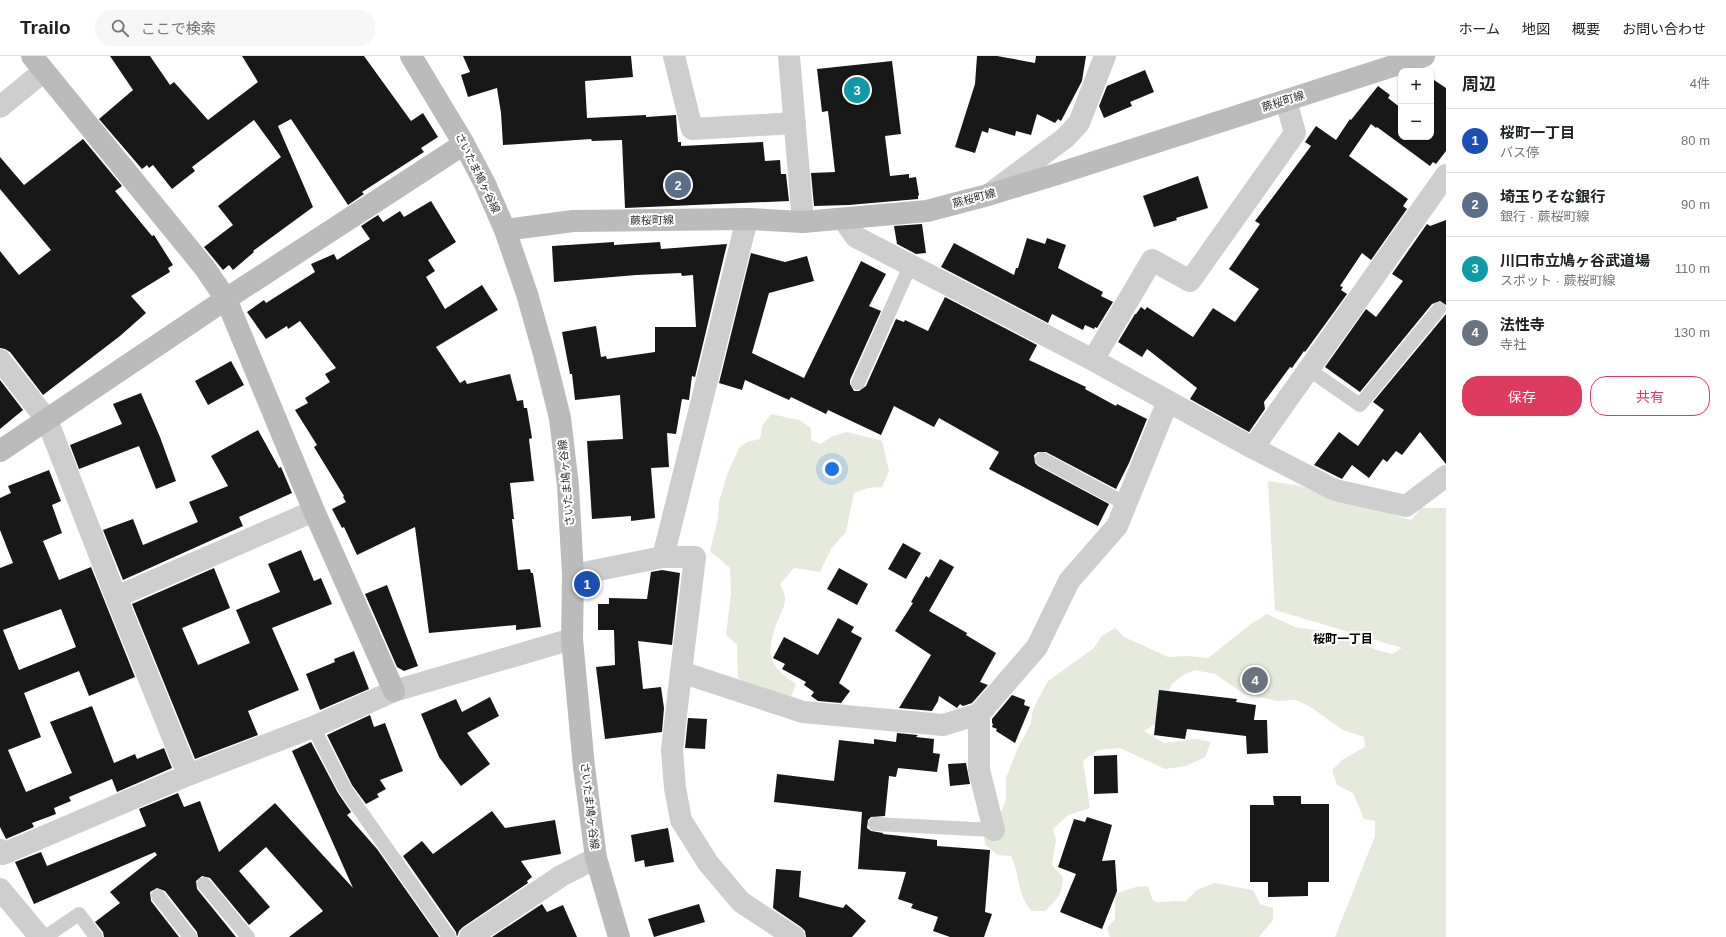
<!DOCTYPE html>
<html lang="ja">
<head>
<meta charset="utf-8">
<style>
  body { margin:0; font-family:Arial,"Noto Sans JP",sans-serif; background:#f6f6f6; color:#202124 }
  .controls { position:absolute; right:12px; top:12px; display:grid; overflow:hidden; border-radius:8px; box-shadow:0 1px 3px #0004 }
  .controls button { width:36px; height:36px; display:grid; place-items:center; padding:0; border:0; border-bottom:1px solid #e0e0e0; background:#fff; color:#202124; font:20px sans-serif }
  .you { position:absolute; left:832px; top:413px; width:14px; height:14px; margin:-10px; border:3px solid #fff; border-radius:50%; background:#1a73e8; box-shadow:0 0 0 6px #1a73e833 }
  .badge { display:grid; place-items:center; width:26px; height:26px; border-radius:50%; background:#de3c5e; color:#fff; font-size:13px; font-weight:700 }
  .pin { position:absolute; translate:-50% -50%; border:2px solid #fff; box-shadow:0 1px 4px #0006 }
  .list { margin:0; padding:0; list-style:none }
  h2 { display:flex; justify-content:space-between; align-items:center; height:52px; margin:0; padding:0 16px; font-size:17px }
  h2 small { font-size:13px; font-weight:400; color:#757577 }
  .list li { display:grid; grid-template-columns:26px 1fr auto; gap:12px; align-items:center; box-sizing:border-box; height:64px; padding:0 16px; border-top:1px solid #e0e0e0 }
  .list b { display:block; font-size:15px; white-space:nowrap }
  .list p { margin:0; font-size:13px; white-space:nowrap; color:#757577 }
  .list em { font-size:13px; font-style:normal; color:#757577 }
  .actions { display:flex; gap:8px; padding:12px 16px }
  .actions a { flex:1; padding:9px 0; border:1px solid #de3c5e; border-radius:16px; text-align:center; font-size:14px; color:#de3c5e }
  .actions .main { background:#de3c5e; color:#fff }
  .icon { flex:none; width:22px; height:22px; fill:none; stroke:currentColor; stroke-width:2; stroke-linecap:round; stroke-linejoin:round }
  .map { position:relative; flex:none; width:1446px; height:881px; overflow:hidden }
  header { display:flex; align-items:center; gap:24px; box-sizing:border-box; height:56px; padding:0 20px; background:#fff; border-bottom:1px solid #e0e0e0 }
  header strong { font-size:19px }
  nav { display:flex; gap:22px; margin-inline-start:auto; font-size:14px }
  .search { width:280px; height:36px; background:#f6f6f6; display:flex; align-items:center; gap:10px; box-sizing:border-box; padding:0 14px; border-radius:16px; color:#757577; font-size:15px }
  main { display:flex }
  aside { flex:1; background:#fff }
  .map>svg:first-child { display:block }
  .green { fill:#e5eadd }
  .building { fill:#181818; fill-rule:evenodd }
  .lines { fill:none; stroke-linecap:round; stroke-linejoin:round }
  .lane { stroke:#cecece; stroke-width:14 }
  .street { stroke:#cecece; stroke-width:22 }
  .secondary { stroke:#bbb; stroke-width:22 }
  .labels { text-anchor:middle; stroke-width:4; stroke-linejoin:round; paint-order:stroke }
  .street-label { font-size:11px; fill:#313131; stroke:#fff }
  .neighbourhood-label { font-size:12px; font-weight:bold; fill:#000; stroke:#fff }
</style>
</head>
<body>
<header>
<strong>Trailo</strong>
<div class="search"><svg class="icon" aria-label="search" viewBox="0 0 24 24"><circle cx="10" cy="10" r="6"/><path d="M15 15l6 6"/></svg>ここで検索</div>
<nav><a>ホーム</a><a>地図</a><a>概要</a><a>お問い合わせ</a></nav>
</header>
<main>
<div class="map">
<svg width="1446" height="881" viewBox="0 0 1446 881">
  <rect width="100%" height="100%" fill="#fff"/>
  <path class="green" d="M 771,358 L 799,364 L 811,372 L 811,384 L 820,388 L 833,380 L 847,376 L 882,385 L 889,415 L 882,431 L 868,432 L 854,437 L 846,476 L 831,493 L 820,516 L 794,512 L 780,528 C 782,532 786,540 785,545 C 784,552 780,559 777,566 C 766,597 767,609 796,628 L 791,641 L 757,633 L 738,622 L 737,589 L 726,579 L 731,537 L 730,512 L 710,495 L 718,463 L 719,446 L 728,416 L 739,392 L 747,386 L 760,383 L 762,370 Z
    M 1268,425 L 1300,430 L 1411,464 L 1421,452 L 1446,452 L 1446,881 L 1335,881 L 1375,780 L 1375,765 L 1364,763 L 1353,737 L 1337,729 L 1332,714 L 1342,704 L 1365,691 L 1364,681 L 1343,674 L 1309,650 L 1296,644 L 1279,645 L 1244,638 L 1215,618 L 1194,614 L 1182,620 L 1172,628 L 1164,645 L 1162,664 L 1144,675 L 1164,687 L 1196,683 L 1211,686 L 1205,701 L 1186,710 L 1165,713 L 1120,692 L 1098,694 L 1083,705 L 1090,752 L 1068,759 L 1053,773 L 1056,784 L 1052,809 L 1063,821 C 1062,840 1058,842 1045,855 L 1032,855 C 1017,840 1020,818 1011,800 L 998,799 L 985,789 L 982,766 L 1001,756 L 1006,744 L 1006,722 L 1017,694 L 1031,667 L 1033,653 L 1048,625 L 1094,592 L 1102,580 L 1115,572 L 1124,581 L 1168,601 L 1186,600 L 1208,602 L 1251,568 L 1267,558 L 1295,571 L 1321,575 L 1356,585 L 1377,594 L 1392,598 L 1402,592 L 1275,554 Z
    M 1215,827 L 1253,834 L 1260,848 L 1273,852 L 1273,864 L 1259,881 L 1110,881 L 1107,872 L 1115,863 L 1115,838 L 1136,831 L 1148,830 L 1153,845 C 1164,848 1174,843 1185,846 L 1197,834 Z"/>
  <path class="building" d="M 110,0 L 150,0 L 170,29 L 174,26 L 208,64 L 258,26 L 242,0 L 364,0 L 411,65 L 423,57 L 438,81 L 421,92 L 424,96 L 362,136 L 364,138 L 348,149 L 291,63 L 278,70 L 313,151 L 253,195 L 254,196 L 233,214 L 229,209 L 223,214 L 204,191 L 233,169 L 218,150 L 281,101 L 254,64 L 192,111 L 195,115 L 172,133 L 153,109 L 149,112 L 147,109 L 142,113 L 99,63 L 133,34 Z
    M 463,0 L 631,0 L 633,21 L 585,25 L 587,62 L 646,59 L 646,61 L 676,59 L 678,86 L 681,86 L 681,90 L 763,86 L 765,105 L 780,104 L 781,118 L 786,118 L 789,145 L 625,152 L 622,84 L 592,85 L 591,83 L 503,89 L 501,57 L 497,32 L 468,41 L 461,19 L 470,16 Z
    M 977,0 L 997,0 L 1035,7 L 1036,0 L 1086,0 L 1082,25 L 1061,65 L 1058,63 L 1055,67 L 1037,58 L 1031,79 L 1016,75 L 1015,80 L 989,72 L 988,77 L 982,75 L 975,97 L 955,91 L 975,28 Z
    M 892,5 L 901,78 L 885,80 L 890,120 L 909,118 L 909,122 L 916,121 L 919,139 L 918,140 L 918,143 L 849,149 L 814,150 L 811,117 L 835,116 L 828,55 L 822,56 L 817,13 Z
    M 1145,14 L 1154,36 L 1130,46 L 1132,50 L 1104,62 L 1099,50 L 1107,30 Z
    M 1431,22 L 1446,32 L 1446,95 L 1436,108 L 1433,106 L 1430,110 L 1377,71 L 1376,72 L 1371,68 L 1349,100 L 1408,143 L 1403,150 L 1407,153 L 1371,204 L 1362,197 L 1340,230 L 1343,231 L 1341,234 L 1347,238 L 1305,296 L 1304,295 L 1292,312 L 1290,311 L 1264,346 L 1265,353 L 1249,376 L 1190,343 L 1197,332 L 1147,293 L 1142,301 L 1118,286 L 1135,258 L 1136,258 L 1141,251 L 1145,254 L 1147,251 L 1193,281 L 1213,252 L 1235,266 L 1259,233 L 1229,213 L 1260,168 L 1255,165 L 1311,90 L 1305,86 L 1316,70 L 1336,84 L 1350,63 L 1351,64 L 1378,30 L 1390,39 L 1388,42 L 1401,52 L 1401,81 L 1431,81 Z
    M 83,83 L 122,130 L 115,135 L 152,180 L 154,179 L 173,209 L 168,212 L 170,216 L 131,240 L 146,257 L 120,280 L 43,339 L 10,296 L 5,293 L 0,292 L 0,195 L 19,219 L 51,194 L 0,133 L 0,101 L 24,129 Z
    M 1198,120 L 1208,152 L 1176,162 L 1177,164 L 1154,171 L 1143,140 Z
    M 431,145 L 456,186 L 428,204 L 435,215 L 426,221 L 445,253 L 482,229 L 498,254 L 436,291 L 460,327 L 465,324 L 467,328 L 510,318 L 517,345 L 523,344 L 524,352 L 527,352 L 532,382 L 529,383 L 534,425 L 510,427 L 514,463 L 512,463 L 518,514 L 530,513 L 531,517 L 533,517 L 541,571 L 516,574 L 516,569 L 429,577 L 415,471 L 357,499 L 344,471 L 342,472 L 332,453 L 346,446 L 343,441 L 344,440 L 314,391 L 317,389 L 295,354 L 308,347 L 305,342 L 330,326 L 325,318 L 336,312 L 300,265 L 288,273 L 287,270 L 266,283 L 247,256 L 264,244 L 266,247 L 315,216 L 311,208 L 334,198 L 337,204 L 370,183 L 361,170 L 378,159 L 383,166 L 400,155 L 404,161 Z
    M 1446,164 L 1446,249 L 1440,245 L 1432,248 L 1360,336 L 1325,311 L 1366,253 L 1376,261 L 1403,225 L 1392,218 L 1427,168 L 1430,170 Z
    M 922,168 L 926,197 L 916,198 L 897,188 L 894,170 Z
    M 1027,182 L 1045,188 L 1047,182 L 1066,189 L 1058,212 L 1103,236 L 1101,240 L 1113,246 L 1097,272 L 1095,271 L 1094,273 L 1085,269 L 1083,274 L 1052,258 L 1048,267 L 941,211 L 954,187 L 1014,219 L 1016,212 L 1018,212 Z
    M 614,186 L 614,189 L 660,186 L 661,193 L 727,188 L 695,321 L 692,320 L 689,344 L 682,343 L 676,378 L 667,377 L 669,411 L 651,412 L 655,462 L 631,465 L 631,460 L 592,463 L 587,385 L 623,383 L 620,339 L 575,344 L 572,318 L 570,318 L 562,276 L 596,270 L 601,301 L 606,300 L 607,303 L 655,296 L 655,271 L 696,271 L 693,219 L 682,220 L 681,217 L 636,219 L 554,226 L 552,190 Z
    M 751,197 L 785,206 L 807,200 L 814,225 L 769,237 L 752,297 L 804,322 L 861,205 L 886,218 L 869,250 L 881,255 L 850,324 L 850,328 L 854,335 L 859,335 L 866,330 L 896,263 L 904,266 L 905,264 L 928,275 L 945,241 L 1037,289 L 1029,304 L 1086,331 L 1085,333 L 1116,350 L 1117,348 L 1147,363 L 1129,407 L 1116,433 L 1046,396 L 1038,396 L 1034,399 L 1035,407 L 1038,410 L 1109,448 L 1098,470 L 989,413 L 999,396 L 939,362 L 934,371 L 894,350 L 881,379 L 828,354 L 826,358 L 791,341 L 789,344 L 745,324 L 742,334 L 719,327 Z
    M 1446,258 L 1446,408 L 1420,376 L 1402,399 L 1396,395 L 1387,406 L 1383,403 L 1369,422 L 1352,409 L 1342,423 L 1314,409 L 1339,376 L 1358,390 L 1384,354 L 1373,346 Z
    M 231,305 L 244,329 L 208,349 L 195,325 Z
    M 0,324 L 23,354 L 0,373 Z
    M 141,337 L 160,381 L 176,425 L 156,433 L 139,390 L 79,413 L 70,389 L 122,368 L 113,348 Z
    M 258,374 L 279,412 L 281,411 L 292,437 L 239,461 L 243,470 L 123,524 L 103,474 L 133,463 L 143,489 L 198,466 L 189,446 L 228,430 L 211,400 Z
    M 49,414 L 61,445 L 52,449 L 62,477 L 43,485 L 59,524 L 91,511 L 135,621 L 89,640 L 79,615 L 24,637 L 41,681 L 8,694 L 26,736 L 72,717 L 50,666 L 92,650 L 114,707 L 135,698 L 137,703 L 164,692 L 172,712 L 117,736 L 112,723 L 69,741 L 71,745 L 54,752 L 56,758 L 32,767 L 34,771 L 6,783 L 0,771 L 0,512 L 13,507 L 0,474 L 0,442 L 11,437 L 8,430 ZM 61,553 L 76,591 L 19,614 L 3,574 Z
    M 903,487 L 921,497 L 906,523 L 888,513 Z
    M 301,494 L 314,525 L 321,522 L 332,548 L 272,572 L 299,634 L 248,655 L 258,679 L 195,703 L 132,548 L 214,512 L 230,552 L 182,572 L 198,609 L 250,587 L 236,554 L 280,536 L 268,508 Z
    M 940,503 L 954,511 L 929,555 L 967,577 L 966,579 L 996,597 L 980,626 L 988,629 L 972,647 L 963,650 L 960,648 L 957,652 L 939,640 L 938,645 L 932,655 L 899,652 L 931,599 L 895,575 L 913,547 L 911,546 L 926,520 L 929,522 Z
    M 839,512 L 868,528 L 857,549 L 827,533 Z
    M 662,514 L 680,517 L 672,589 L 638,585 L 643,633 L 661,631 L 664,652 L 662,676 L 605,683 L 596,611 L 615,609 L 614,574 L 598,574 L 598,548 L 609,548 L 609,542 L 647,543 L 651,516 Z
    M 387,529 L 418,610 L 404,615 L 397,611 L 365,538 Z
    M 838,562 L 854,571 L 851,576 L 862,582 L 839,627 L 850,635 L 841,647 L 818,645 L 811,640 L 814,636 L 804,629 L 806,626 L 782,613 L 785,608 L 773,602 L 784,581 L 818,599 Z
    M 354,595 L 369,633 L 320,654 L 306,618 L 335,606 L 334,603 Z
    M 1159,634 L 1237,643 L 1236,646 L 1256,649 L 1254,664 L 1267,664 L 1268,697 L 1247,698 L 1246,680 L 1187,673 L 1185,683 L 1154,679 Z
    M 1012,639 L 1025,644 L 1024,649 L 1030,651 L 1015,687 L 996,675 L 997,673 L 992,671 L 993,668 L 992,667 L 992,663 Z
    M 490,641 L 499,660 L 467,677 L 490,708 L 461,730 L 439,701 L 421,658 L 456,643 L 462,656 Z
    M 370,659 L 374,671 L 385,667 L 403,715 L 380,724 L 386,733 L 377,738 L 379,741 L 366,748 L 352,729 L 327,679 Z
    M 688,662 L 707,663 L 705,693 L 685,692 Z
    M 897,677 L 918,679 L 916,681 L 934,683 L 933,697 L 940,698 L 937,716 L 898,712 L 896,721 L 889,720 L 885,760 L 871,761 L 868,764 L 867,772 L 871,775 L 883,777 L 883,778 L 937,784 L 937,790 L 990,794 L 985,856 L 992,858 L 984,881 L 950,881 L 933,875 L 938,861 L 911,852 L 913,848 L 898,843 L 906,816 L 858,813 L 862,756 L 774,746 L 777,718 L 834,725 L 839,684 L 874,688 L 874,683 L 896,686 Z
    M 311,686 L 338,737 L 351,756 L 347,759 L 377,793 L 439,881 L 289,881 L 323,855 L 266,791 L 239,815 L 270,851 L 249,869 L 210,822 L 202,820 L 196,825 L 197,833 L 236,881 L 198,881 L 197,876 L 165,835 L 157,832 L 150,836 L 151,845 L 179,881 L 104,881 L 103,876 L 95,866 L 120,847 L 110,836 L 157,799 L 155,796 L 34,848 L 15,806 L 41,796 L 47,810 L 146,770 L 139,753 L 178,737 L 184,751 L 200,745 L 219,796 L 275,747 L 353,832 L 292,695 Z
    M 1117,699 L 1118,737 L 1094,738 L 1094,700 Z
    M 966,707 L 970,728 L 950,730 L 948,708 Z
    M 1273,740 L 1301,740 L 1301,748 L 1329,748 L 1329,826 L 1308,826 L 1308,840 L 1268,841 L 1268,826 L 1250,826 L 1250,749 L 1274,749 Z
    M 492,755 L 505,772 L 555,764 L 561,798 L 521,805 L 532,821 L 527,825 L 528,827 L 463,871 L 459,875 L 457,881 L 456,876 L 403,800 L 422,785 L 433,798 Z
    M 1087,761 L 1112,769 L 1102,805 L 1115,804 L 1117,835 L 1102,873 L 1060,856 L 1076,818 L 1058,811 L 1074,763 L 1085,766 Z
    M 668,772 L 674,806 L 645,811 L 644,804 L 635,806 L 631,779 Z
    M 776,813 L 801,815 L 799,841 L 843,852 L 846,848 L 866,865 L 852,881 L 806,881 L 805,875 L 801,871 L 773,852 Z
    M 542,848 L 547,856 L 563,849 L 577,881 L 492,881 Z
    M 699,848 L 705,866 L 654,881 L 648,863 Z"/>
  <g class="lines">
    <path class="lane" d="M 1308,313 L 1360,349 L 1439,253
      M 858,327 L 910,210
      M 1042,403 L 1126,448
      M 313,671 L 345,733 L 449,881
      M 875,768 L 994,774
      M 204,828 L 248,881
      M 158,840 L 190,881
      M 45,881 L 79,858 L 96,881"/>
    <path class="street" d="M 674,0 L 692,73 L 795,67
      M 789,0 L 803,166
      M 0,51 L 44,15
      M 991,137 L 1065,82 L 1079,67 L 1105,0
      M 843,163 L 856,181 L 1093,304 L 1253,392 L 1335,434 L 1406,450 L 1446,420
      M 0,304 L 47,364 L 116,541 L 188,719
      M 1093,304 L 1152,204 L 1190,225 L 1295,77 L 1286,45
      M 1253,392 L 1446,119
      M 663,501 L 747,163
      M 573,519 L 663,501 L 695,501 L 681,616
      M 116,541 L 314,455
      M 979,658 L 979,714 L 994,774
      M 0,794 L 3,798 L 188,719 L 313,671 L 394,635 L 572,583
      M 0,833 L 40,881
      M 470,881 L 561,820 L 596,802
      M 794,881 L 741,846 L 708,807 L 681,764 L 675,732 L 672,694 L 681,616 L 803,656 L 943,669 L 979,658 L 1037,591 L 1069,525 L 1117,470 L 1168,345"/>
    <path class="secondary" d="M 32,0 L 204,211 L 226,243 L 314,455 L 394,635
      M 411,0 L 464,88 L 485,128 L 505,174 L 527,238 L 544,298 L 560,362 L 568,430 L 573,519 L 572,583 L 584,711 L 596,802 L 619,881
      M 505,174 L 573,165 L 749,163 L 803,166 L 927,155 L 988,139 L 1057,118 L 1424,0
      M 0,395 L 226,243 L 464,88"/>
  </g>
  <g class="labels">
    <g class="street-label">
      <text transform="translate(1283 45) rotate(-18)" y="4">蕨桜町線</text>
      <text transform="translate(478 117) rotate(64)" y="4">さいたま鳩ヶ谷線</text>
      <text transform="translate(974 142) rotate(-15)" y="4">蕨桜町線</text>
      <text transform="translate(652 164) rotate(-1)" y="4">蕨桜町線</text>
      <text transform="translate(566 427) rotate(-95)" y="4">さいたま鳩ヶ谷線</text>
      <text transform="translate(590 750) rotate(83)" y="4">さいたま鳩ヶ谷線</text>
    </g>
    <g class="neighbourhood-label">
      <text x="1343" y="587">桜町一丁目</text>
    </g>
  </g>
</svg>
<div class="controls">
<button>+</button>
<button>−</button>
</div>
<div class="you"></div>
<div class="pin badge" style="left:587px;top:528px;background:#1a4fb4">1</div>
<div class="pin badge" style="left:678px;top:129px;background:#5c6f8a">2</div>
<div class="pin badge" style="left:857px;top:34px;background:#0f9aa8">3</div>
<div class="pin badge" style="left:1255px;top:624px;background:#6b7280">4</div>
</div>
<aside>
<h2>周辺<small>4件</small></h2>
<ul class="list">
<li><span class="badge" style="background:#1a4fb4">1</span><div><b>桜町一丁目</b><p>バス停</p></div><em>80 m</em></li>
<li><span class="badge" style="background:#5c6f8a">2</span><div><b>埼玉りそな銀行</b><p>銀行 · 蕨桜町線</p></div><em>90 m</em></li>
<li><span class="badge" style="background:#0f9aa8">3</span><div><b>川口市立鳩ヶ谷武道場</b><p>スポット · 蕨桜町線</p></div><em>110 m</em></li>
<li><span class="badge" style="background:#6b7280">4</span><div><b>法性寺</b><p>寺社</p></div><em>130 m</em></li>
</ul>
<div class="actions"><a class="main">保存</a><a>共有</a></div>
</aside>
</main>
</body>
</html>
